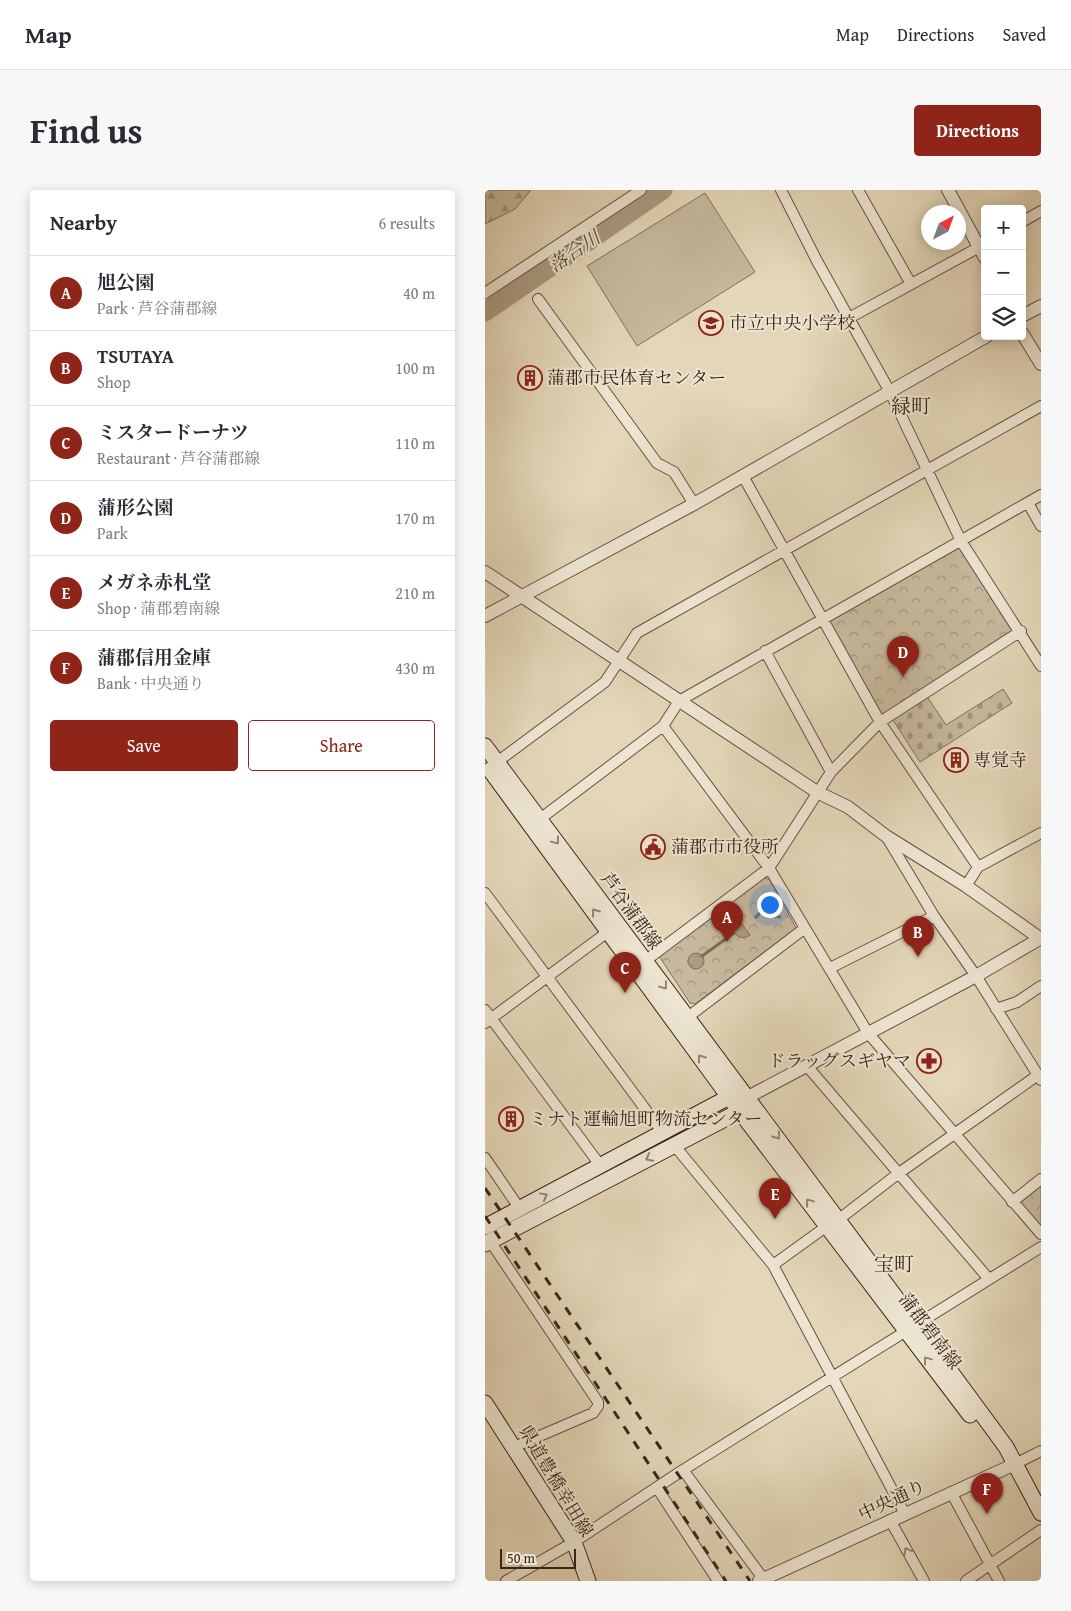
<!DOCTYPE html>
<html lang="en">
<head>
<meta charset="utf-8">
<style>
  body { margin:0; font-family:"Gentium Book Plus","Noto Serif JP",serif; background:#f7f7f7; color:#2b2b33 }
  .controls { position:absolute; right:15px; top:15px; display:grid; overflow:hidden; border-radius:5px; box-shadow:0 2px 12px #0003 }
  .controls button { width:45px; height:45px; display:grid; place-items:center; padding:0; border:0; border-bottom:1px solid #e1e1e2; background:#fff; color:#2b2b33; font:25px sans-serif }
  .compass { position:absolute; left:436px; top:15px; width:45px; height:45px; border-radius:50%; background:#fff; box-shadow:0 2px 12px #0003; rotate:41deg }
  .scale { position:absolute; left:15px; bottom:12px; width:76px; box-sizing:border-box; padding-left:5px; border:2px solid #392617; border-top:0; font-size:14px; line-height:18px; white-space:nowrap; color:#392617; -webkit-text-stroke:4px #ede5d2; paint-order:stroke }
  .you { position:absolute; left:284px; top:714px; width:18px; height:18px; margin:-12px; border:4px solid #fff; border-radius:50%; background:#1a73e8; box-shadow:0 0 0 8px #1a73e833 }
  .badge { display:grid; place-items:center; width:32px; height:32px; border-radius:50%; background:#8f2418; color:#fff; font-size:16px; font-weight:700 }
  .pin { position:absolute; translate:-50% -41px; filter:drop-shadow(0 1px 2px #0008) }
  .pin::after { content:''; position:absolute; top:26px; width:18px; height:15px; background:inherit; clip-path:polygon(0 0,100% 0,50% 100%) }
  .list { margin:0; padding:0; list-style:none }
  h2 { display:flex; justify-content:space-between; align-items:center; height:65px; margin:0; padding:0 20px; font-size:21px }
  h2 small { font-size:16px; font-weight:400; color:#7c7c81 }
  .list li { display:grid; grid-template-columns:32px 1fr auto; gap:15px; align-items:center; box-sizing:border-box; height:75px; padding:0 20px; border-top:1px solid #e1e1e2 }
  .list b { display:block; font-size:19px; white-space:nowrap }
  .list p { margin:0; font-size:16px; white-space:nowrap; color:#7c7c81 }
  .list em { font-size:16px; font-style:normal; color:#7c7c81 }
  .actions { display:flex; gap:10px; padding:15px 20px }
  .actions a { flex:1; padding:11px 0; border:1px solid #8f2418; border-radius:5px; text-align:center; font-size:18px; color:#8f2418 }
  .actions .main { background:#8f2418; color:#fff }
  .icon { flex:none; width:28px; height:28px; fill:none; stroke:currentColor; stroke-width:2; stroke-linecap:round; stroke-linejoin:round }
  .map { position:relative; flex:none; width:556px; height:1391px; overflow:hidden; border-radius:5px }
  header { display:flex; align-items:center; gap:30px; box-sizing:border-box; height:70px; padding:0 25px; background:#fff; border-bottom:1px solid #e1e1e2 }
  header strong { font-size:24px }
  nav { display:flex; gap:28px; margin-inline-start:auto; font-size:18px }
  .intro { display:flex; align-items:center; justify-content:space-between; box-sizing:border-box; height:120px; padding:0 30px }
  h1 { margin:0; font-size:35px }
  .button { padding:12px 22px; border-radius:5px; background:#8f2418; color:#fff; font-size:18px; font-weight:700 }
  main { display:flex; gap:30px; padding:0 30px }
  aside { flex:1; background:#fff; border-radius:5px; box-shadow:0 2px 12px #0003 }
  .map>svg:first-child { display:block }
  .grass { fill:#c7b99d; stroke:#80705a }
  .forest { fill:url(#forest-firs); stroke:#80705a }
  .cemetery { fill:url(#cemetery-stones); stroke:#80705a }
  .park { fill:url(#park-crowns); stroke:#80705a }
  .water { fill:url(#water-ripples); stroke:#7d6c57 }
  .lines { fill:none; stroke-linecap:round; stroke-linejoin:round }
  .stream { stroke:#7d6c57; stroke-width:3 }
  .river { stroke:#aa9b82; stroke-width:19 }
  .minor-casing { stroke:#645240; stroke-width:12 }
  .tertiary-casing { stroke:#645240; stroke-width:14 }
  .secondary-casing { stroke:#392617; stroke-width:17 }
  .minor { stroke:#ede5d2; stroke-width:10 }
  .tertiary { stroke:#ede5d2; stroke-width:12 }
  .secondary { stroke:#ede5d2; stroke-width:15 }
  .rail { stroke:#392617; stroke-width:3; stroke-dasharray:9 9; stroke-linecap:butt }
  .oneway { stroke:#938674 }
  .labels { text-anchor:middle; stroke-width:4; stroke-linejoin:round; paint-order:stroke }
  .poi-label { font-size:18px; fill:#392617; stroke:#ede5d2; text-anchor:start }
  .street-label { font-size:18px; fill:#392617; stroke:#ede5d2 }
  .water-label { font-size:19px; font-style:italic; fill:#5b4937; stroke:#ede5d2 }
  .quarter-label { font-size:20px; fill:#392617; stroke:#ede5d2 }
</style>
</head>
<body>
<header>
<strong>Map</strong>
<nav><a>Map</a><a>Directions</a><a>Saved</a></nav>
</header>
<div class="intro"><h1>Find us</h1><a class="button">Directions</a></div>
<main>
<aside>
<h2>Nearby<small>6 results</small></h2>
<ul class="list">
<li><span class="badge">A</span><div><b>旭公園</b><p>Park · 芦谷蒲郡線</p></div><em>40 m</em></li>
<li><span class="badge">B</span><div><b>TSUTAYA</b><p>Shop</p></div><em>100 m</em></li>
<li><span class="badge">C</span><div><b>ミスタードーナツ</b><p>Restaurant · 芦谷蒲郡線</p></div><em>110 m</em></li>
<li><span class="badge">D</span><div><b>蒲形公園</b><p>Park</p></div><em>170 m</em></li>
<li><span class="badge">E</span><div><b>メガネ赤札堂</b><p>Shop · 蒲郡碧南線</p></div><em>210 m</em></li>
<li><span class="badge">F</span><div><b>蒲郡信用金庫</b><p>Bank · 中央通り</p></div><em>430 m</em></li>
</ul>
<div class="actions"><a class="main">Save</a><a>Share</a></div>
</aside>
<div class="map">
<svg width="556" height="1391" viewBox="0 0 556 1391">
  <defs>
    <pattern id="forest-firs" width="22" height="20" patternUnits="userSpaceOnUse" patternTransform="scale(1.25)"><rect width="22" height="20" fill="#c7b99d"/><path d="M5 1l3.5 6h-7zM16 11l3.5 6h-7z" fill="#a3967f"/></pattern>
    <pattern id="cemetery-stones" width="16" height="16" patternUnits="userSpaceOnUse" patternTransform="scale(1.25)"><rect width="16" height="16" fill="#c7b99d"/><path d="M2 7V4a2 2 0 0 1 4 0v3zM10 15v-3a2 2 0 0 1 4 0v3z" fill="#a3967f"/></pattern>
    <pattern id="park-crowns" width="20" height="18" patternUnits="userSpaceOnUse" patternTransform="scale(1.25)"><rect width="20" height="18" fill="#c7b99d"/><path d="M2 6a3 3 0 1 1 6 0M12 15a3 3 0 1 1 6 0" fill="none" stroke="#a3967f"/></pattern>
    <pattern id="water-ripples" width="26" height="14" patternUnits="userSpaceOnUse" patternTransform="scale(1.25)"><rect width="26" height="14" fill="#aa9b82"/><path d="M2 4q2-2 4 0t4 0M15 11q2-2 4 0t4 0" fill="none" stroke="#8b7e69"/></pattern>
  </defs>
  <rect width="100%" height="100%" fill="#e4d7b9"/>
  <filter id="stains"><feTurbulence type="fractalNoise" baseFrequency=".004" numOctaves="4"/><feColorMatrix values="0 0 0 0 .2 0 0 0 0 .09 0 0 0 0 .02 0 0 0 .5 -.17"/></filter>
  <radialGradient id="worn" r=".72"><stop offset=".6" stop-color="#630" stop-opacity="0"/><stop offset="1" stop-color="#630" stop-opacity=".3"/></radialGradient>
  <path class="grass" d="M 220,3 L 270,82 L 152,156 L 102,76 Z"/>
  <path class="forest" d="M 0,0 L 46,0 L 30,19 L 0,34 Z"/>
  <path class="cemetery" d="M 518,499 L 527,513 L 435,572 L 406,527 L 441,505 L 461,535 Z"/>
  <path class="park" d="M 476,351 L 536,441 L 395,532 L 337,429 Z
    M 278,688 L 284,689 L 311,738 L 210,814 L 205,813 L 174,766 Z
    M 556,996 L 556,1039 L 537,1015 L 537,1011 Z"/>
  <path class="water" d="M 251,726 L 265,745 C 259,749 254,748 249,743 L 247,733 Z
    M203 771a8 8 0 1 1 16 0a8 8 0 1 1-16 0Z"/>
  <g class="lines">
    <path class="stream" d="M 271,727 L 275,723 L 295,727
      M 217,766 L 249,743"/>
    <path class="river" d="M 0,122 L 178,0"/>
    <defs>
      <path id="minor" d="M 296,0 L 332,71 L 405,202 L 476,351 L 556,476
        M 373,0 L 426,94
        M 537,32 L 556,21
        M 0,103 L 156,0
        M 53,109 L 172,273 L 189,282 L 209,314
        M 364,128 L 500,54
        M 258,286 L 395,532 L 493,677 L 481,696
        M 543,313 L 556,336
        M 280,461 L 346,582
        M 178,536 L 284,678 L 383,843 L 556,1044
        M 12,572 L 120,492 L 152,443 L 556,216
        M 55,629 L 178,536 L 194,511 L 556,305
        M 401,646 L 449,726 L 491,786 L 556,890
        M 493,677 L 556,643
        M 0,703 L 178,943
        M 160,771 L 284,678 L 346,582 L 395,532 L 536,441
        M 345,778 L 449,726
        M 511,819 L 532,812 L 556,796
        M 0,820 L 115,975
        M 203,827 L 320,738
        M 0,833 L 124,741
        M 322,876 L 503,1088
        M 189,955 L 288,1075 L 420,1324
        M 0,968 L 35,1019
        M 527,1012 L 556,989
        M 353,1030 L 414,983 L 553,885
        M 5,1051 L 113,1212 L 113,1216 L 108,1223 L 29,1257
        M 288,1075 L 342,1036
        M 528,1275 L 556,1261
        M 198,1280 L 280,1391
        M 172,1298 L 233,1391
        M 466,1302 L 514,1391
        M 405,1330 L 439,1391
        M 21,1391 L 89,1352 L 198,1280 L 556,1057
        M 481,1391 L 556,1340"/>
      <path id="tertiary" d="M 463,0 L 500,68
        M 537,126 L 556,116
        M 537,143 L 556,174
        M 0,382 L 332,602 L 363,617 L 401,646 L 481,696 L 556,749
        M 0,426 L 209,314 L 502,146
        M 263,907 L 491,786 L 556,748
        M 274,1391 L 528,1275"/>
      <path id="secondary" d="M 0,556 L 432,1136 L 521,1257 L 556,1323
        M 5,580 L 244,907 L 485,1225
        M 0,1037 L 244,907 L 254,907
        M 0,1054 L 255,921 L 260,912
        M 0,1213 L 89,1352 L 103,1391"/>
    </defs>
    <use href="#minor" class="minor-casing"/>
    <use href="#tertiary" class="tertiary-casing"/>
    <use href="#secondary" class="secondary-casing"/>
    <use href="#minor" class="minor"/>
    <use href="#tertiary" class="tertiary"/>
    <use href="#secondary" class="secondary"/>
    <path class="rail" d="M 0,998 L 265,1391
      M 0,1026 L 241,1391"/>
  </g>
  <defs><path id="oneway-chevron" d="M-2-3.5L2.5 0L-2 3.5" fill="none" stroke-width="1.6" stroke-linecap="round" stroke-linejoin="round" transform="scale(1.25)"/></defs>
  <g class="oneway">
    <use href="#oneway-chevron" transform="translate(71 651) rotate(53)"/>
    <use href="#oneway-chevron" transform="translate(110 722) rotate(-126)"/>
    <use href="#oneway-chevron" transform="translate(179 796) rotate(53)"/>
    <use href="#oneway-chevron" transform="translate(216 868) rotate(-126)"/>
    <use href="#oneway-chevron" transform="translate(292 946) rotate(54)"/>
    <use href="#oneway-chevron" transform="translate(164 968) rotate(152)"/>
    <use href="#oneway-chevron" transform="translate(59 1006) rotate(-29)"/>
    <use href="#oneway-chevron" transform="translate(324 1012) rotate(-127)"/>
    <use href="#oneway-chevron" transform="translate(442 1170) rotate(-127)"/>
    <use href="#oneway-chevron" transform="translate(422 1361) rotate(-119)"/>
  </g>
  <defs>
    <symbol id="school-ring" viewBox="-11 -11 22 22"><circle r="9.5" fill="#ede5d2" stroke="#8f2418" stroke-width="1.5"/><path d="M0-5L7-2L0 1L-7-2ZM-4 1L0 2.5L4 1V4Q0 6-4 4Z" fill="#8f2418"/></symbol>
    <symbol id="building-ring" viewBox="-11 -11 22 22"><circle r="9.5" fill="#ede5d2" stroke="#8f2418" stroke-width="1.5"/><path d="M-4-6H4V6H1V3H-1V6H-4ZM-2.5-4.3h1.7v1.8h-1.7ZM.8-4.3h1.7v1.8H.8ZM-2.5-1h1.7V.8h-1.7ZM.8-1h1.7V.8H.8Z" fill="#8f2418"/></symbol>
    <symbol id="civic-ring" viewBox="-11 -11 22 22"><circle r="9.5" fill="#ede5d2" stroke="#8f2418" stroke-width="1.5"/><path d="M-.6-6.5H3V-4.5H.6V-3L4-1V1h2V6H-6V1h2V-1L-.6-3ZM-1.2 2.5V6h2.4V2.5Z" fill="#8f2418"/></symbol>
    <symbol id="pharmacy-ring" viewBox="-11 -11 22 22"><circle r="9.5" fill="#ede5d2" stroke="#8f2418" stroke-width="1.5"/><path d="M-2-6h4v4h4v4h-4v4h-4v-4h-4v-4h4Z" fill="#8f2418"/></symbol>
  </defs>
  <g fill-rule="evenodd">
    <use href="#school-ring" x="212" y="119" width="28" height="28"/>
    <use href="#building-ring" x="31" y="174" width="28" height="28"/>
    <use href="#building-ring" x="457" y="556" width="28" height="28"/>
    <use href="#civic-ring" x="154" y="643" width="28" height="28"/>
    <use href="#pharmacy-ring" x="430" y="857" width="28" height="28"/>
    <use href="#building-ring" x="12" y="915" width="28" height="28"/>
  </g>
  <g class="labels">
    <g class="poi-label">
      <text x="244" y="139">市立中央小学校</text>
      <text x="62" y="194">蒲郡市民体育センター</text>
      <text x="488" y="576">専覚寺</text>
      <text x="186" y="663">蒲郡市市役所</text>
      <text x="426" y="877" text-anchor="end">ドラッグスギヤマ</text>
      <text x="44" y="935">ミナト運輸旭町物流センター</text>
    </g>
    <g class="street-label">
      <text transform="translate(146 721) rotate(54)" y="6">芦谷蒲郡線</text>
      <text transform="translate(445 1141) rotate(53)" y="6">蒲郡碧南線</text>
      <text transform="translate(71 1291) rotate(59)" y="6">県道豊橋幸田線</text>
      <text transform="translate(407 1310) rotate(-25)" y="6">中央通り</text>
    </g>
    <g class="water-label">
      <text transform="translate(89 61) rotate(-34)" y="7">落合川</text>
    </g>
    <g class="quarter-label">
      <text x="426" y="223">緑町</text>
      <text x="409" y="1081">宝町</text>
    </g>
  </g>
  <rect width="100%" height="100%" filter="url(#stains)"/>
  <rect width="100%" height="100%" fill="url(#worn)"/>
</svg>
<div class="controls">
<button>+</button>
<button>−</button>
<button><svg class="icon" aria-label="layers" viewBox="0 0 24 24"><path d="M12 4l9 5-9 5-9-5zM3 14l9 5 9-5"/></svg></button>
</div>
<svg class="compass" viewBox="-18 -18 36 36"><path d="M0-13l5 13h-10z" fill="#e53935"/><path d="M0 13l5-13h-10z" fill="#7c7c81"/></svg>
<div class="scale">50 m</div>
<div class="you"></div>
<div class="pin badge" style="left:242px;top:752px">A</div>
<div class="pin badge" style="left:433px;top:767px">B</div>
<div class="pin badge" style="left:140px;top:803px">C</div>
<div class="pin badge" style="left:418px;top:487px">D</div>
<div class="pin badge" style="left:290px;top:1029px">E</div>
<div class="pin badge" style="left:502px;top:1324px">F</div>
</div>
</main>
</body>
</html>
